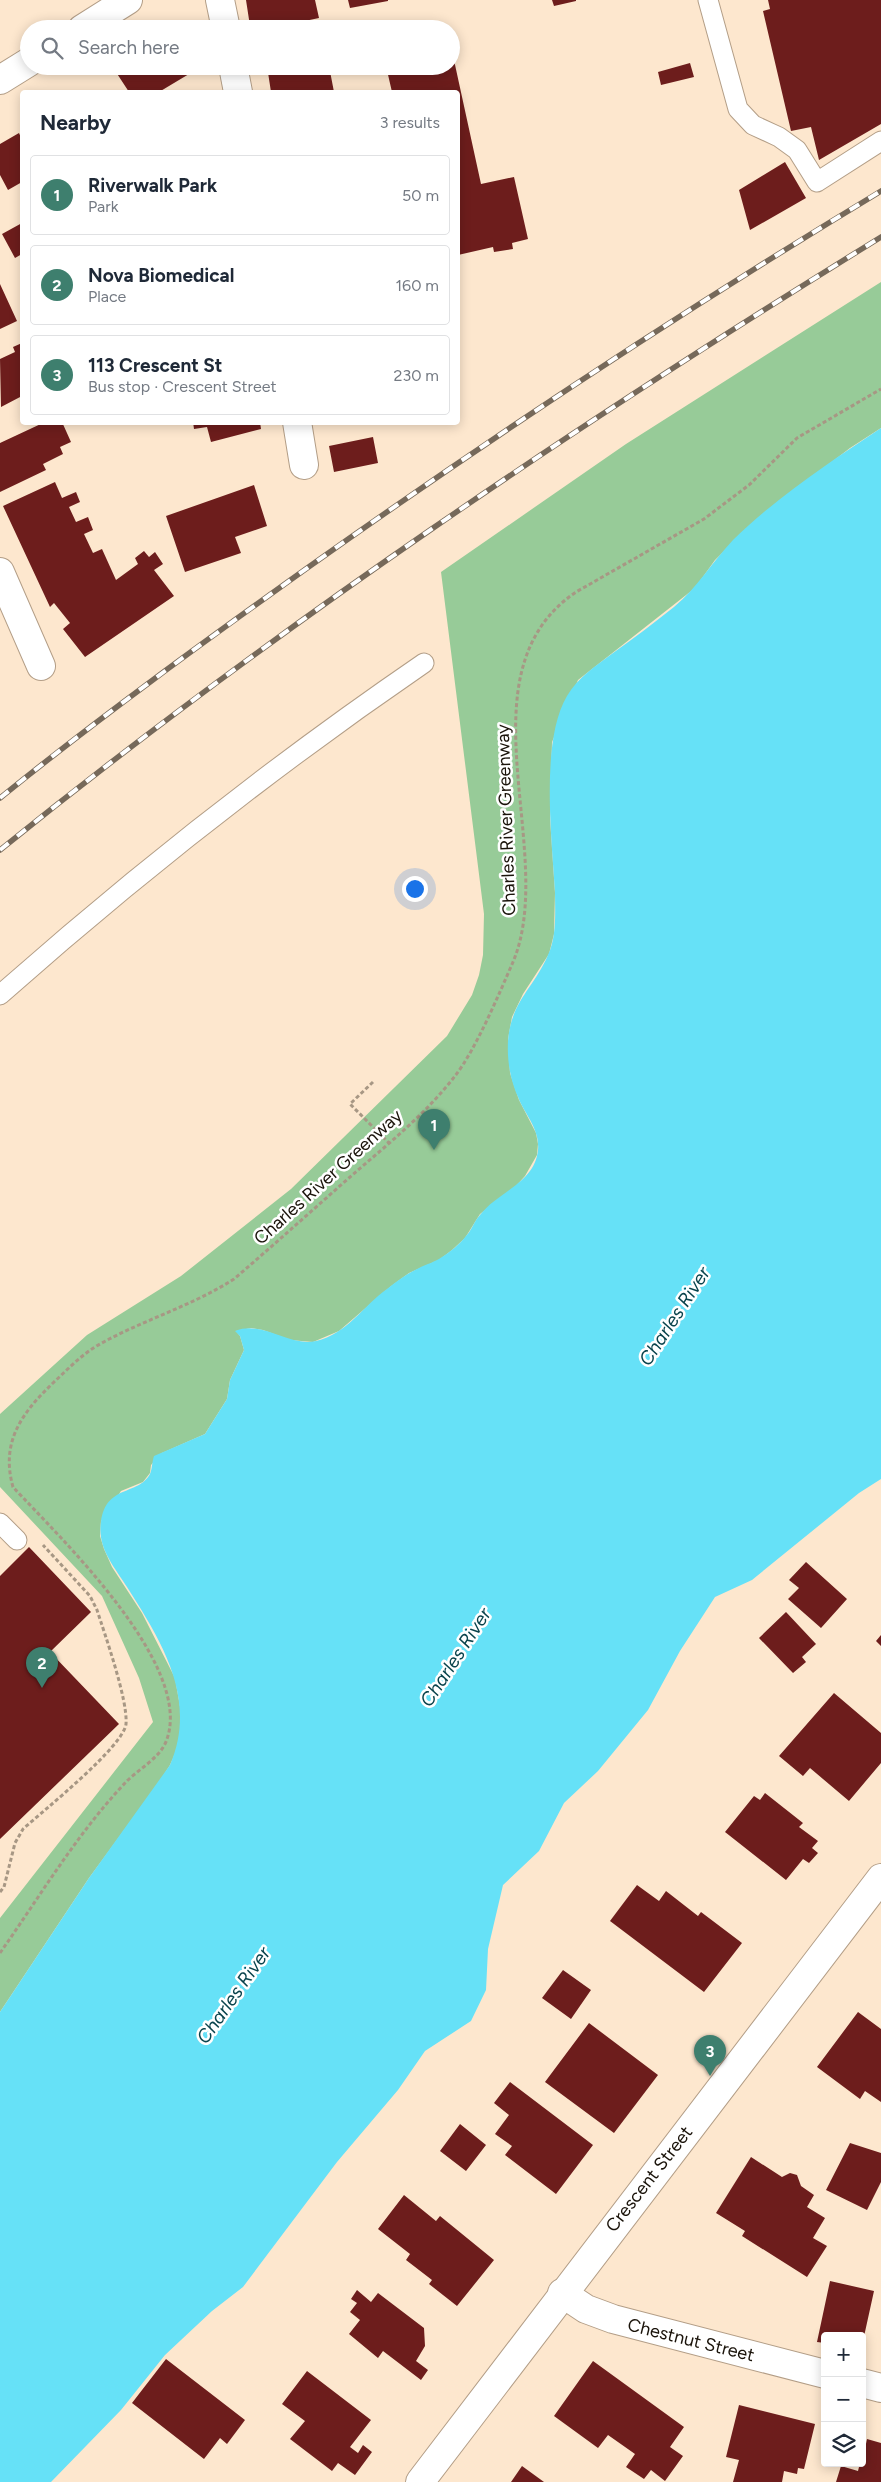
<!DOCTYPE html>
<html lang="en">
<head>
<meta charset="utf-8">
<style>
  body { margin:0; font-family:Figtree,sans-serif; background:#f2f2f3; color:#1f2937 }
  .controls { position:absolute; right:15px; bottom:15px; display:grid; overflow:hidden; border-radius:5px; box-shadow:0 2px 12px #0003 }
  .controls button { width:45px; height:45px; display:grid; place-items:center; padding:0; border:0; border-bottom:1px solid #e0e1e3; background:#fff; color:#1f2937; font:25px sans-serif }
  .you { position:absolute; left:414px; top:888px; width:18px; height:18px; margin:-12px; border:4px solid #fff; border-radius:50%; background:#1a73e8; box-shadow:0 0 0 8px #1a73e833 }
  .badge { display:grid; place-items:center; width:32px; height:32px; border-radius:50%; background:#3e7f6e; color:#fff; font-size:16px; font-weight:700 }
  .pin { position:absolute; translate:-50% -41px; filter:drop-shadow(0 1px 2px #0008) }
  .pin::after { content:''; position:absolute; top:26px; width:18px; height:15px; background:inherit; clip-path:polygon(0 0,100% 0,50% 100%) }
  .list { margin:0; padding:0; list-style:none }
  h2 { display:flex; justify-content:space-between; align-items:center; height:65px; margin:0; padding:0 20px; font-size:21px }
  h2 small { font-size:16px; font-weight:400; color:#747a83 }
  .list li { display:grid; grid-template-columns:32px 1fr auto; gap:15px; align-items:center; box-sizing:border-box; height:80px; margin:0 10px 10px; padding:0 10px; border:1px solid #e0e1e3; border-radius:5px }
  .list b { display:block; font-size:19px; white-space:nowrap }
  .list p { margin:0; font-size:16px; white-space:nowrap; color:#747a83 }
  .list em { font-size:16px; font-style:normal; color:#747a83 }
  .icon { flex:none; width:28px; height:28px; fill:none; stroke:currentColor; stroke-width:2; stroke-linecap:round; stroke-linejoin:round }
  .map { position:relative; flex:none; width:881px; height:2482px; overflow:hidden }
  .search { position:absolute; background:#fff; box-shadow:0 2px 12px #0003; left:20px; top:20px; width:440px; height:55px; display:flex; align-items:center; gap:12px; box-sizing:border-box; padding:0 18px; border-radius:28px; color:#747a83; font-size:19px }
  .panel { position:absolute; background:#fff; box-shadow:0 2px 12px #0003; left:20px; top:90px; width:440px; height:335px; border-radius:5px }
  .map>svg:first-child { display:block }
  .green { fill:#97cb98 }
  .water { fill:#66e1f7 }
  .building { fill:#6d1d1c }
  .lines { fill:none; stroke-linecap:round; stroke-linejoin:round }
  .service-casing { stroke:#b39e87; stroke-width:21 }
  .minor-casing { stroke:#b39e87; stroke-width:30 }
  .tertiary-casing { stroke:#b39e87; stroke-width:30 }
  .path { stroke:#a79784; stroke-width:3; stroke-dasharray:4 2.5; stroke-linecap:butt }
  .service { stroke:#fff; stroke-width:19 }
  .minor { stroke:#fff; stroke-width:28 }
  .tertiary { stroke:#fff; stroke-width:28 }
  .rail-casing { stroke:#76695a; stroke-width:5.5 }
  .rail { stroke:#fff; stroke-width:4; stroke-dasharray:11; stroke-linecap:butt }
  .labels { text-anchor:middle; stroke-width:5; stroke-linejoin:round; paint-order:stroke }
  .street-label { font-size:18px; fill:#1a130a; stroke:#fff }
  .water-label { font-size:19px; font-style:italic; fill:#0a444d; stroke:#fff }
</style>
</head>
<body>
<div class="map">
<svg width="881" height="2482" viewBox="0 0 881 2482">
  <rect width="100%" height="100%" fill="#fde7ce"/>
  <path class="green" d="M 881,282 L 881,428 L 850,448 L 755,521 L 715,560 L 695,588 L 578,680 L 552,742 L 550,818 L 555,893 L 554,934 L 549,954 L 523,994 L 512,1017 L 508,1039 L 510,1073 L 519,1100 L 536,1133 L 538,1144 L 537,1155 L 525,1176 L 515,1187 L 480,1214 L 465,1238 L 452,1250 L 439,1260 L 409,1273 L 390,1287 L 339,1331 L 313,1342 L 290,1340 L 263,1330 L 251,1328 L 236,1331 L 240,1336 L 244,1350 L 230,1380 L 227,1399 L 205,1434 L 162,1453 L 151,1465 L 150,1473 L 143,1482 L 121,1491 L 101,1521 L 100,1536 L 104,1549 L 112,1567 L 142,1613 L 175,1678 L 181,1712 L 181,1730 L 178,1747 L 170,1765 L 158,1784 L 89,1878 L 0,2012 L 0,1918 L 153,1722 L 139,1678 L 102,1596 L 0,1487 L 0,1414 L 87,1335 L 181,1276 L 291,1189 L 447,1036 L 472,995 L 479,975 L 483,955 L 484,914 L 441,572 L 626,444 Z"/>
  <path class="water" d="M 881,428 L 881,1479 L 859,1493 L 752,1580 L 715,1597 L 680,1651 L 648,1710 L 598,1771 L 564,1803 L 539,1851 L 503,1885 L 488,1949 L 486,1990 L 471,2021 L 425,2051 L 398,2090 L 337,2162 L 243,2287 L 212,2311 L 165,2355 L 121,2410 L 51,2482 L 0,2482 L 0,2012 L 89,1878 L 170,1765 C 198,1699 162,1642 127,1587 C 114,1566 97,1548 101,1522 C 106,1484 138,1496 150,1474 C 152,1470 152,1462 154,1456 L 205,1434 L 227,1399 L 230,1380 L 244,1350 L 240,1336 L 235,1331 C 263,1320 288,1347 316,1341 C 347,1334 363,1306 387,1289 C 397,1281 408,1273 419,1268 C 427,1264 435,1262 442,1257 C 450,1252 460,1244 466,1236 C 472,1230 474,1221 480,1215 C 497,1192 535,1183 538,1150 C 540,1129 525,1115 518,1097 C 510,1079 507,1060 508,1041 C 511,1001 534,988 548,955 C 557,936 555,912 555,892 C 552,840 540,741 567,696 C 578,677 596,666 613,653 C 634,638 654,623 674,607 C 698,587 712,562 733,540 C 777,497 830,462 881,428 Z"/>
  <path class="building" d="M 246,0 L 315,0 L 319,18 L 267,29 L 256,29 L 255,25 L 250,26 Z
    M 348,0 L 388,0 L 388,1 L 350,8 Z
    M 552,0 L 576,0 L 576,1 L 554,6 Z
    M 768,0 L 881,0 L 881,124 L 819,160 L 811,127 L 791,131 L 763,11 L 770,9 Z
    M 172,23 L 175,29 L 163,29 Z
    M 452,51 L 481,184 L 514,177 L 528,239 L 512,243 L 513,249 L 494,252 L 493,247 L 458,255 L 458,92 L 392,92 L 386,66 L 451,66 Z
    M 690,63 L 694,77 L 661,85 L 658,72 Z
    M 112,66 L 198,66 L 199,68 L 159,92 L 129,92 Z
    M 267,66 L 329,66 L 334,92 L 271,92 Z
    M 19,133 L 22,140 L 22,182 L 8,190 L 0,175 L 0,144 Z
    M 785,162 L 806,198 L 750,230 L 739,190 Z
    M 22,223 L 22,254 L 15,258 L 2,234 Z
    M 0,284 L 17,321 L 0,329 Z
    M 22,343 L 22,396 L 1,407 L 0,359 L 15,352 L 13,347 Z
    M 45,422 L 62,422 L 71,442 L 60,447 L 63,454 L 43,464 L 46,470 L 0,492 L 0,443 Z
    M 193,422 L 260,422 L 261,429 L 211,442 L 207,427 L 194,429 Z
    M 373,437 L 378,463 L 334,472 L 329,446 Z
    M 55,482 L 62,498 L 76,492 L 80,502 L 69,507 L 76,522 L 88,517 L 93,530 L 84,534 L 93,553 L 102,549 L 116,580 L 138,564 L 135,558 L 144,551 L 149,557 L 155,552 L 163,564 L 154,570 L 174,596 L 85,657 L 63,629 L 70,623 L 54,603 L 50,607 L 3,506 Z
    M 254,485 L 267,526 L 235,537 L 241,553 L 185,572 L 166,516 Z
    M 29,1547 L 91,1612 L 50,1652 L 119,1724 L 0,1839 L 0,1576 Z
    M 806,1562 L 847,1599 L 821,1628 L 788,1599 L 799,1588 L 789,1580 Z
    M 786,1612 L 816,1644 L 802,1657 L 806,1662 L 793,1673 L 759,1638 Z
    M 881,1635 L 881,1646 L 876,1641 Z
    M 834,1693 L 881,1733 L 881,1763 L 849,1801 L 810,1768 L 803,1776 L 779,1756 Z
    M 765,1793 L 803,1823 L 799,1827 L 818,1841 L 812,1848 L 818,1853 L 809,1863 L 803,1859 L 786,1880 L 725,1832 L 754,1796 L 760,1800 Z
    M 637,1885 L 659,1901 L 666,1891 L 698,1916 L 701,1912 L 742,1943 L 704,1992 L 610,1921 Z
    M 563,1970 L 591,1990 L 571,2019 L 542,1998 Z
    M 858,2012 L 881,2029 L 881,2102 L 865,2091 L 860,2099 L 817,2067 Z
    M 589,2023 L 658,2075 L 614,2133 L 545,2082 Z
    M 510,2082 L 593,2145 L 556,2194 L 505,2155 L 512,2146 L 495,2134 L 509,2115 L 494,2103 Z
    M 460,2124 L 486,2145 L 466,2171 L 440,2151 Z
    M 850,2143 L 881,2153 L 881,2182 L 867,2210 L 826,2190 Z
    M 751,2157 L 782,2177 L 790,2173 L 797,2175 L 801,2186 L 814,2195 L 807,2207 L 825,2218 L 813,2238 L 827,2246 L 807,2277 L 742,2236 L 745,2231 L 716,2213 Z
    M 404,2195 L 436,2221 L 440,2216 L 494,2260 L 457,2306 L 429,2284 L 432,2280 L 406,2260 L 410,2254 L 378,2229 Z
    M 830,2281 L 874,2291 L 863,2341 L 862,2336 L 825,2336 L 825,2343 L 817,2342 Z
    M 357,2290 L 371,2302 L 378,2293 L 424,2328 L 425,2346 L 416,2361 L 428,2370 L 421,2380 L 383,2351 L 378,2358 L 349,2334 L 360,2320 L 350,2312 L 357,2303 L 351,2299 Z
    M 166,2359 L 245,2420 L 227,2444 L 220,2438 L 204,2459 L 132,2403 Z
    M 593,2361 L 684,2427 L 670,2447 L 683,2456 L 665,2481 L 651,2470 L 644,2479 L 626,2467 L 635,2454 L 608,2435 L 598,2448 L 554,2416 Z
    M 307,2371 L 371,2420 L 350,2447 L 358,2453 L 363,2445 L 372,2452 L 355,2475 L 338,2463 L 332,2471 L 290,2439 L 305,2421 L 282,2404 Z
    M 739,2405 L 815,2424 L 804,2469 L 798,2468 L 797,2474 L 784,2471 L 782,2482 L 733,2482 L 739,2460 L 726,2457 Z
    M 867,2439 L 881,2443 L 881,2482 L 836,2482 L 841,2466 L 858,2471 L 860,2463 L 862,2463 Z
    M 522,2466 L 544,2482 L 511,2482 Z"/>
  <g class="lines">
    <defs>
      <path id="service" d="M 708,0 L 738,109 L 753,125 L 779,137 L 797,150 L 817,182 L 881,141
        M 0,995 C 132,878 278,763 424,663
        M 0,1523 L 17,1540"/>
      <path id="minor" d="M 220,0 L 226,29
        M 233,66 L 238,92
        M 297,422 L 304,465
        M 0,572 L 41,666
        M 562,2293 L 586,2309 L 613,2319 L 825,2374
        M 862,2383 L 881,2388"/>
      <path id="tertiary" d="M 82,29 L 128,0
        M 0,80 L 29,62
        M 420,2482 L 881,1878"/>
    </defs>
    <use href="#service" class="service-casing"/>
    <use href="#minor" class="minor-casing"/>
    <use href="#tertiary" class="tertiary-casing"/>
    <path class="path" d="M 373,1082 L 350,1104 L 389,1143
      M 0,1892 L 4,1887 L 15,1843 L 23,1829 C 43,1811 124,1746 126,1724 C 128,1700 105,1635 97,1610 L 90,1596 L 43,1545
      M 0,1953 C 40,1896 77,1834 125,1783 C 138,1769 161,1758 167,1739 C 193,1664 60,1538 13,1487 C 0,1441 23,1412 53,1383 C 68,1369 82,1354 100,1344 C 143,1320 192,1306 234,1279 C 276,1243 317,1206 358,1170 C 392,1141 428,1111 455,1076 C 476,1049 499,994 513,962 C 559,852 457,673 576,592 L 704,519 L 749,485 L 797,438 L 881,389"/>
    <use href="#service" class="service"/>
    <use href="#minor" class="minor"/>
    <use href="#tertiary" class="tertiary"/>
    <defs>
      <path id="rail" d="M 0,798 C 100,717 205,641 310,566 C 496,434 686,309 881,191
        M 0,850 C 277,626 578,424 881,237"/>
    </defs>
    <use href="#rail" class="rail-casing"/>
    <use href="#rail" class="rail"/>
  </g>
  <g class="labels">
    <g class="street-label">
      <text transform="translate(506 820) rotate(-92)" y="6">Charles River Greenway</text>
      <text transform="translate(328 1177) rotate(-42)" y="6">Charles River Greenway</text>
      <text transform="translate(649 2179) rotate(-52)" y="6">Crescent Street</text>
      <text transform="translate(691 2340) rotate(14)" y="6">Chestnut Street</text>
    </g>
    <g class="water-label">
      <text transform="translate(674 1316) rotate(-57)" y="7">Charles River</text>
      <text transform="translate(455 1657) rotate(-57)" y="7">Charles River</text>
      <text transform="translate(233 1995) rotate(-55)" y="7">Charles River</text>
    </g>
  </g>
</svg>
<div class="controls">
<button>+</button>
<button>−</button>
<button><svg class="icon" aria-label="layers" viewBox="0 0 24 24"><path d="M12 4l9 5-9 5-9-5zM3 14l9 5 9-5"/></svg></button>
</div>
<div class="you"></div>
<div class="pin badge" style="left:434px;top:1150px">1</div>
<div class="pin badge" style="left:42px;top:1688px">2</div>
<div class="pin badge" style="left:710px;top:2076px">3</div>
<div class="search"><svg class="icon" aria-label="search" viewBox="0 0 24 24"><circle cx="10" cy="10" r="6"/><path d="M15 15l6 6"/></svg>Search here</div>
<section class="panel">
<h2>Nearby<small>3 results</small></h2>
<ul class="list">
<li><span class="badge">1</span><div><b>Riverwalk Park</b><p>Park</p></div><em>50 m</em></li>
<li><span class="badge">2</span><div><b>Nova Biomedical</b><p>Place</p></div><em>160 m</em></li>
<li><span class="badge">3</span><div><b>113 Crescent St</b><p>Bus stop · Crescent Street</p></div><em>230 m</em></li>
</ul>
</section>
</div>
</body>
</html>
